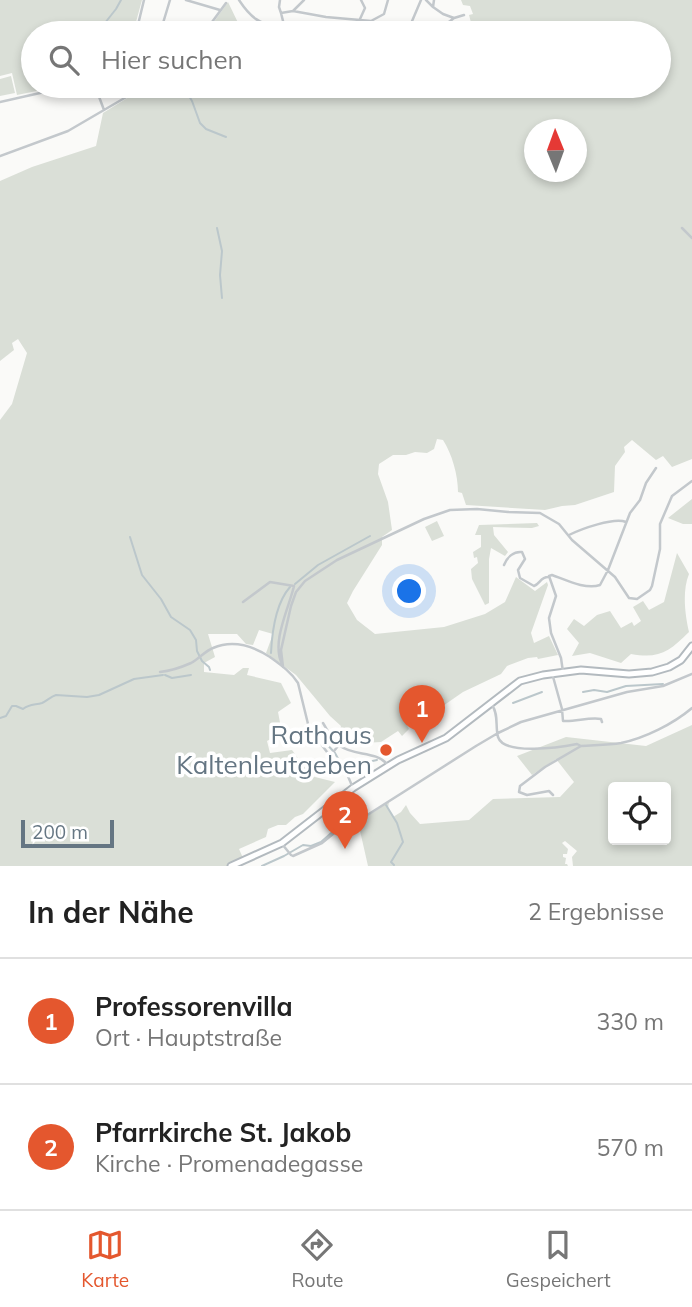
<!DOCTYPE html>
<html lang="de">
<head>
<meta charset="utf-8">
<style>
  body { margin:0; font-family:Mulish,sans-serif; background:#f2f2f2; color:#222 }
  .controls { position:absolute; right:21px; bottom:21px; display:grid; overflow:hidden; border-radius:7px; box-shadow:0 4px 10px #0003 }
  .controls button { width:63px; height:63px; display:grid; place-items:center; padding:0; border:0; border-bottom:2px solid #e0e0e0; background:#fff; color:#222; font:35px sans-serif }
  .compass { position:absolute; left:524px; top:119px; width:63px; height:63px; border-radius:50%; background:#fff; box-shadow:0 4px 10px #0003; rotate:359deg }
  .scale { position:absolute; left:21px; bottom:18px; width:93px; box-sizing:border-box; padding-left:7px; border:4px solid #657683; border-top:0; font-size:19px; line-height:24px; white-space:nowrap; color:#657683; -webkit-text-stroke:5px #fff; paint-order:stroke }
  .you { position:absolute; left:410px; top:592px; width:24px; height:24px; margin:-18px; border:5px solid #fff; border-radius:50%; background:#1a73e8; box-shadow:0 0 0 10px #1a73e833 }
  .badge { display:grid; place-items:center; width:46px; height:46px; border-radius:50%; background:#e4572e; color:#fff; font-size:23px; font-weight:700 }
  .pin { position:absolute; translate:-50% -58px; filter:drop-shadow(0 2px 4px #0008) }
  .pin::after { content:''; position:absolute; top:37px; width:24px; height:21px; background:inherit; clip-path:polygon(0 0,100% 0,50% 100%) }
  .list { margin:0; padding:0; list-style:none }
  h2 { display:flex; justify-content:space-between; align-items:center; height:91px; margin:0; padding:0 28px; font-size:30px }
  h2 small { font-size:23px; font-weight:400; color:#767676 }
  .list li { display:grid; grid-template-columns:46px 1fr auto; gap:21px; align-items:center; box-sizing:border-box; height:126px; padding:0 28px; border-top:2px solid #e0e0e0 }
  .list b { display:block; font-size:26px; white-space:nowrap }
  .list p { margin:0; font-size:23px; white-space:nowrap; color:#767676 }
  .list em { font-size:23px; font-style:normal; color:#767676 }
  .icon { flex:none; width:38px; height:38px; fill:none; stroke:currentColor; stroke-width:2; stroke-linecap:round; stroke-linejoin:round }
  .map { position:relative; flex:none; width:692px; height:866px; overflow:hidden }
  .search { position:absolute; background:#fff; box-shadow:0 4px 10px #0003; left:21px; right:21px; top:21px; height:77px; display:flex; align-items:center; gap:18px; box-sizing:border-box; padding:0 24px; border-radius:38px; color:#767676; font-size:26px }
  .sheet { height:343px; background:#fff }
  nav { display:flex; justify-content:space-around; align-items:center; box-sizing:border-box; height:98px; border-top:2px solid #e0e0e0; background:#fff; font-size:19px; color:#767676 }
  nav a { display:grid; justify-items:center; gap:4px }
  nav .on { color:#e4572e }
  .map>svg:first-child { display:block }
  .green { fill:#dadfd7; fill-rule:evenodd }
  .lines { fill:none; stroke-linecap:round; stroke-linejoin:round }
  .stream { stroke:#bbc7cb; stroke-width:2 }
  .secondary-casing { stroke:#b3babf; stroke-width:9 }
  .street { stroke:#c3c8cc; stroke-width:2.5 }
  .secondary { stroke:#fff; stroke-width:5 }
  .poi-dot { fill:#e4572e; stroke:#fff; stroke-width:2.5 }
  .labels { text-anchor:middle; stroke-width:7; stroke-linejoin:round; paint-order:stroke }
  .poi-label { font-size:26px; fill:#657683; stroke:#fff; text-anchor:end }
</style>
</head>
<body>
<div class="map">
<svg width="692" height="866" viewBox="0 0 692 866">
  <rect width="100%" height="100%" fill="#fafaf8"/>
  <path class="green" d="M 0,0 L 142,0 L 133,33 L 33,33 L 33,86 L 61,86 L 17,95 L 12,73 L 0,76 Z
    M 461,0 L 692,0 L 692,459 L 672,467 L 663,456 L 656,460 L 632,440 L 624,447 L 625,452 L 615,466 L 614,492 L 575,505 L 562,506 L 545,510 L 466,505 L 462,493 L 458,492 C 458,475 452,454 443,440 L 437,439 L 434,449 L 427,453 L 415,452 L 406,455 L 393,455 L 379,464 L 378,474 L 388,502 L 392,530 L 382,537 L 382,545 L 353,591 L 347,603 L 357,620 L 375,634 L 444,627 L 485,614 L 505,602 L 516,577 L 535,591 L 547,582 L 548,585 L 531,633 L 534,643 L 549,636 L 558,655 L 538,659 L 537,657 L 528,658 L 507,666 L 501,674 L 463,692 L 440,708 L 436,703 L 434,694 L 430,693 L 428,695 L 429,699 L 427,702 L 403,717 L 409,729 L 402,736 L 398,731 L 381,742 L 364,743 L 362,736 L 345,739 L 339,733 L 341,726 L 330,716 L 296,675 L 266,653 L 273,634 L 259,630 L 253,645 L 246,644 L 237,634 L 208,634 L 215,657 L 204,663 L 204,672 L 234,675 L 243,668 L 249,668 L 247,675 L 281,683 L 291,703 L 278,712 L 282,733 L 267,741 L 270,753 L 292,750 L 311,776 L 335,782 L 303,814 L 295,817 L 286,825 L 278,825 L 268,829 L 266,837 L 239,849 L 243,858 L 229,866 L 0,866 L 0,420 L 12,404 L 27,353 L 18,339 L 12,343 L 14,350 L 0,361 L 0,181 L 32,167 L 96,146 L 103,113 L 129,97 L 159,86 L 391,86 L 402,91 L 406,86 L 659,86 L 659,33 L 466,33 L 473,30 L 469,15 L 473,14 L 470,6 L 463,5 ZM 534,130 L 576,130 L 576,172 L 534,172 Z
    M 228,2 L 242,31 L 245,33 L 206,33 Z
    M 11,76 L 15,93 L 0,96 L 0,79 Z
    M 692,499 L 692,524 L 683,524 L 668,518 Z
    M 437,521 L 444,536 L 432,541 L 425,527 Z
    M 537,523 L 539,526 L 532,528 L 493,527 L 494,535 L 508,552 L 505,556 L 491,548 L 489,559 L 489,603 L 485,605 L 472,579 L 471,569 L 478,563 L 477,557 L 474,558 L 473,552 L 481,547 L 481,535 L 475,535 L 479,525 Z
    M 677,553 L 689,574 C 682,591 685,615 689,632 C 669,652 659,659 631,654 L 621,663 L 590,653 L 572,656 L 579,643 L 567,629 L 574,619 L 584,626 L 597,615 L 610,611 L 621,628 L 632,622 L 634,626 L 641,621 L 633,607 L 643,601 L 649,610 L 664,602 Z
    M 692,725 L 692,866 L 573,866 L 572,857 L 577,851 L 565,841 L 562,843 L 568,849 L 567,854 L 563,854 L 563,857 L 566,858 L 565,864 L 567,864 L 568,866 L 368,866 L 358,822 L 389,802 L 388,808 L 393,817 L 401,812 L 406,805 L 410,813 L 420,824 L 469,820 L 493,799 L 560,797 L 574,782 L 556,759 L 532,775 L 517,756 L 566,737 L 646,746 ZM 613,787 L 666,787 L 666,840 L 613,840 Z"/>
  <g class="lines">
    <path class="stream" d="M 97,33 L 116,9 L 121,0
      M 183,86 L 192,101 L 200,123 L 206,129 L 226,137
      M 217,228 L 222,251 L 220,275 L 222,298
      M 130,537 L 142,575 L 161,599 L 171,617 L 190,630 L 196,640 L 197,651 L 202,661 L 209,667 L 210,670
      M 295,584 L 318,565 L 370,536
      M 271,653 C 272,632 276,603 290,587
      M 165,675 L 172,678 L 191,675
      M 583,692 L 594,690 L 607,692 L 626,686 L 663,684
      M 513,703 L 542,692
      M 0,718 L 6,716 L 12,706 L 16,706 L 23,709 C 29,704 35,705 42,703 C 47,701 50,697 56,695 L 87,697 L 99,695 L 134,679 L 163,675
      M 310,726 L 335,753 L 341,764 L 354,765 L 377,760
      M 386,805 L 397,823 L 403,842 L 391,862 L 394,865
      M 262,866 L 284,856 L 303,845 L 311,846 L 321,842 L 338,827"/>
    <defs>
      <path id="secondary" d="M 231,866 L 282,843 L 353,788 L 398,760 L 446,738 L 520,681 L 543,675 L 581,670 L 629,674 L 652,672 L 669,667 L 681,660 L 692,646"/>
    </defs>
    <use href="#secondary" class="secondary-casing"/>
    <path class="street" d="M 186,0 L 220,10
      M 239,0 C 254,23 263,23 287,33
      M 280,0 L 279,7 L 281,13 L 293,11 L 326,17 L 371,21 L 384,14 L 388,0
      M 426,0 L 433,7
      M 434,0 L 433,7 L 443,14 L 454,18
      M 293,11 L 304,0
      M 281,13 L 286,33
      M 360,19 L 365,8 L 361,0
      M 136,33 L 144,0
      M 160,33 L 170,0
      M 204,33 L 226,3
      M 407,33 L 421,0
      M 423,33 L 449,22 L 454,18 L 464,15
      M 95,86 L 104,110
      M 0,102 L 71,86
      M 0,156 L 68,131 L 128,96 L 154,86
      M 682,228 L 692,238
      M 569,535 C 581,529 614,517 626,522
      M 504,565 C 507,557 514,551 522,552 L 525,559 L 518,570 L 520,578 L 534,586 C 540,584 541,576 549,577
      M 243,602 L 270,582 L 294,586 C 289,608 271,642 282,664
      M 283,667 L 281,650 L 291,606 L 296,592 L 305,581 L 337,560 L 424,519 L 450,510 L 477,509 L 508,512 L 540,513 L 559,524 L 572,540 L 615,577 L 629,598 L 637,599 L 650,590 L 652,586 L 660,549 L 660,524 L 672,496 L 692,481
      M 160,672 C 170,671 182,667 191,663 C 199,659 205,651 213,648 C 234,639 253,646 270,657 C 281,665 291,672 298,683 L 309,728 L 330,756 L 347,774 L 353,788
      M 563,672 L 561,658 L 551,633 L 549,618 L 556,596 L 549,576 L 552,575 C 566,580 586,590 600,585 L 608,570 L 630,513 L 640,500 L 646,483 L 656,468
      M 552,673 L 562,709 L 563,721 C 576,722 588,717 601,719 L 602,722
      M 492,705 C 499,715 495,726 498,737 C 504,756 562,747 577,744 L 581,746 C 594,745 608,745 621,743 C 645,738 673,724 692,708
      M 323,723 C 328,731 332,741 340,746 C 354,756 376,751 387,764
      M 330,756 L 338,746
      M 346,795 L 356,818
      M 553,795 L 549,791 L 527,795 L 519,792 L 520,786 L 545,767 L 581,746
      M 282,844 L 291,855 L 293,856 L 322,843 L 344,825 L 356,818 L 361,819 L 476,746 L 498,733 L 521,722 L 627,692 L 663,686 L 692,674"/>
    <use href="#secondary" class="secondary"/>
  </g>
  <circle class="poi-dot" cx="386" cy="750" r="7"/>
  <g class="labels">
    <g class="poi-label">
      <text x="372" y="744">Rathaus<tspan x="372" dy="30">Kaltenleutgeben</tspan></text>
    </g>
  </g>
</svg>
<div class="controls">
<button><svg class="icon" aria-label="locate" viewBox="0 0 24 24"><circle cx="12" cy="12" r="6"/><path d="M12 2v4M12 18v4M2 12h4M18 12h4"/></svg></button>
</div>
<svg class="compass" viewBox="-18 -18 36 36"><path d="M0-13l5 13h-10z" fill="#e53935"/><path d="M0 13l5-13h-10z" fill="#767676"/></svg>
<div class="scale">200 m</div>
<div class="you"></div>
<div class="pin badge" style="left:422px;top:743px">1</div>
<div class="pin badge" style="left:345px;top:849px">2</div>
<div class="search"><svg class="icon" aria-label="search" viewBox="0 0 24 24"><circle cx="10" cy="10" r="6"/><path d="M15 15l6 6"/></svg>Hier suchen</div>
</div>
<section class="sheet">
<h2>In der Nähe<small>2 Ergebnisse</small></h2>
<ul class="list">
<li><span class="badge">1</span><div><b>Professorenvilla</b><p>Ort · Hauptstraße</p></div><em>330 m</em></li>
<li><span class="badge">2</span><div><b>Pfarrkirche St. Jakob</b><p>Kirche · Promenadegasse</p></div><em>570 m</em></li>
</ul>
</section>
<nav>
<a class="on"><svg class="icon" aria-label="map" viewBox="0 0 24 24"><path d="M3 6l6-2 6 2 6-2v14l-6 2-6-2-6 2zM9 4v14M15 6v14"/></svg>Karte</a>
<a><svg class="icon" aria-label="directions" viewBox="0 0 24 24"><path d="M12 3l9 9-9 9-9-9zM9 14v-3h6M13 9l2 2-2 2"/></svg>Route</a>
<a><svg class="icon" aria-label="saved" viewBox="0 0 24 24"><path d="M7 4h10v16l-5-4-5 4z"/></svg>Gespeichert</a>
</nav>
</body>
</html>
